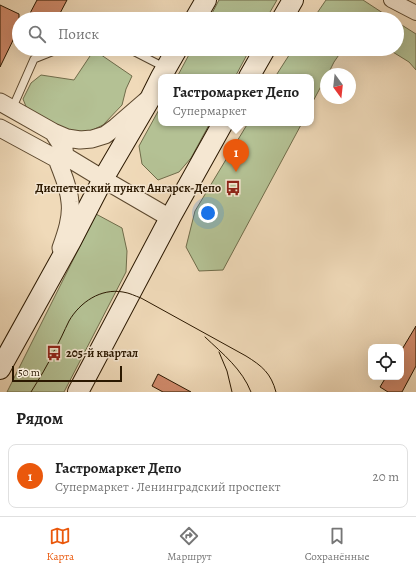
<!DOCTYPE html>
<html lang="ru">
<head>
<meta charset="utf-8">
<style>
  body { margin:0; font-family:Alegreya,serif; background:#f6f6f6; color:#222 }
  .controls { position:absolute; right:12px; bottom:12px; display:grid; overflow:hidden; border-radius:8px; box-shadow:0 4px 16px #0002 }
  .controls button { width:36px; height:36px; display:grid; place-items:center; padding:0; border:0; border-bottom:1px solid #e0e0e0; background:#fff; color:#222; font:20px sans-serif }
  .compass { position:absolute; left:320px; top:68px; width:36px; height:36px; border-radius:50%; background:#fff; box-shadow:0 4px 16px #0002; rotate:165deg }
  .scale { position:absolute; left:12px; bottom:10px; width:110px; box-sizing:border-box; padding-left:4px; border:2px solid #2b1800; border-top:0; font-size:11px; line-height:14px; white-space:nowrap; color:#2b1800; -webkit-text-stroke:3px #f5e7d2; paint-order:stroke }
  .you { position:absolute; left:208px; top:213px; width:14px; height:14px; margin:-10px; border:3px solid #fff; border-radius:50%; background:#1a73e8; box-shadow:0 0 0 6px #1a73e833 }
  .badge { display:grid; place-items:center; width:26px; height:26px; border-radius:50%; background:#ea580c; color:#fff; font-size:13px; font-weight:700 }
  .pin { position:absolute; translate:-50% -33px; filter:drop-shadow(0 1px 2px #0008) }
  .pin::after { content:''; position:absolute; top:21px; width:14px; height:12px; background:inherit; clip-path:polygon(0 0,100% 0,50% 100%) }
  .popup { position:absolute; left:158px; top:74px; width:156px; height:52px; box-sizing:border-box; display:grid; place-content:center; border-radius:8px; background:#fff; filter:drop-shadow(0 1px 3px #0005); font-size:13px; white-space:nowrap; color:#767676 }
  .popup b { font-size:15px; color:#222 }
  .popup::after { content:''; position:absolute; left:50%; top:100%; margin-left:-8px; border:8px solid transparent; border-top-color:#fff }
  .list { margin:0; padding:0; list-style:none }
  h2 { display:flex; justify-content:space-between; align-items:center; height:52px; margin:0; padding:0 16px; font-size:17px }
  h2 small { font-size:13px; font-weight:400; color:#767676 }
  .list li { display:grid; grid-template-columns:26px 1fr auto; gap:12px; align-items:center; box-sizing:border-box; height:64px; margin:0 8px 8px; padding:0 8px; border:1px solid #e0e0e0; border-radius:8px }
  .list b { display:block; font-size:15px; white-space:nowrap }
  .list p { margin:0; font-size:13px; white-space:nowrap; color:#767676 }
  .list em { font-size:13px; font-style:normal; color:#767676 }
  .icon { flex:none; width:22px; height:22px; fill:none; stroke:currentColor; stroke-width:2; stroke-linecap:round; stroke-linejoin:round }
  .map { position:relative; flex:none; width:416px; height:392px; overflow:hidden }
  .search { position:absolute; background:#fff; box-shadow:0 4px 16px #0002; left:12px; right:12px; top:12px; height:44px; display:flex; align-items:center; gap:10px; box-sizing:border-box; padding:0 14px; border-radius:22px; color:#767676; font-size:15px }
  .sheet { height:124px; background:#fff }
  nav { display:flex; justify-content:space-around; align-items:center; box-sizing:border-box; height:56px; border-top:1px solid #e0e0e0; background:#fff; font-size:11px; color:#767676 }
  nav a { display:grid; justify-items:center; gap:2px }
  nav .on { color:#ea580c }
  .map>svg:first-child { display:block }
  .green { fill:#b4c194; stroke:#706c4a }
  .building { fill:#d18b6c; stroke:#2b1800 }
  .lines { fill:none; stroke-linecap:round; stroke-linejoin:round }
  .service-casing { stroke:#5c482e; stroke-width:9 }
  .minor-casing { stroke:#5c482e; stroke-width:16 }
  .tertiary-casing { stroke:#5c482e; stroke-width:19 }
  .secondary-casing { stroke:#2b1800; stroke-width:22 }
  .service { stroke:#f5e7d2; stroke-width:7 }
  .minor { stroke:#f5e7d2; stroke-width:14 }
  .tertiary { stroke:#f5e7d2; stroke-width:17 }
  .secondary { stroke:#f5e7d2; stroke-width:20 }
  .tram { stroke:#2b1800; stroke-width:1 }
  .labels { text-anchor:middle; stroke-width:3; stroke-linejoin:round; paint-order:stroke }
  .poi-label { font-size:12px; font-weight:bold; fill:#2b1800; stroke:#f5e7d2; text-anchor:end }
</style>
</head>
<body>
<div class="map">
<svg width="416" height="392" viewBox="0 0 416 392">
  <rect width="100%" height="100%" fill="#f0dab9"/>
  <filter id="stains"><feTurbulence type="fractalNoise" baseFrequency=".005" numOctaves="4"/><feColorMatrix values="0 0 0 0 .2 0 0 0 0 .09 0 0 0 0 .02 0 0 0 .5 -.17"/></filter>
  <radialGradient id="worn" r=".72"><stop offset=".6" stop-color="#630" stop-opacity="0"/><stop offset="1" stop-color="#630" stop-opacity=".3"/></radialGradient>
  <path class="green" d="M 219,0 L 277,0 L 266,19 L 209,19 Z
    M 326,0 L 363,0 L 392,19 L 313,19 Z
    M 397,22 L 416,34 L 416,70 L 409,62 L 388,49 L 397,49 Z
    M 192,49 L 250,49 L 235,77 L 177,77 Z
    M 293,49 L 343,49 L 334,62 L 328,74 L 326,74 L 326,77 L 311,105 L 311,77 L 275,77 Z
    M 94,50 L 132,76 L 126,89 L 122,105 L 103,125 L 84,134 L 64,128 L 27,109 L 23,99 L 31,83 L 41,75 L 74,80 Z
    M 161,106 L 161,123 L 210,123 L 191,158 L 179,172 L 158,180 L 142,164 L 139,146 Z
    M 248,123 L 302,123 L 223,270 L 199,271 L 186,247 L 195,211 Z
    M 96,214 L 122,228 L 127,251 L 126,272 L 64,392 L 7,392 Z"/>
  <path class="building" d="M 37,0 L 67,0 L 57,19 L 27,19 Z
    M 0,5 L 19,14 L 19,28 L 0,67 Z
    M 416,326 L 416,366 L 402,392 L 388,392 L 380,387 L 386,377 L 401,377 L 401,351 Z
    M 158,374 L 191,392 L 163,392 L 152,386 Z"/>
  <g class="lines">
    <defs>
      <path id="service" d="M 129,49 L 164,67
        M 12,109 L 34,59 L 59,49"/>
      <path id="minor" d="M 391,0 L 416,13"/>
      <path id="tertiary" d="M 0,102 L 53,132 L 67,138 L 80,140 L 92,139 L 105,135 L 116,127 L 146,101
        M 0,128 L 57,159
        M 53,132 L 64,149 L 65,156 L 103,179 L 170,218
        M 57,159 C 62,173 69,187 70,202 C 72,217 66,234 61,248"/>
      <path id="secondary" d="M 195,19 L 206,0
        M 282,19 L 293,0
        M 161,77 L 177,49
        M 249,77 L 265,49
        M 0,369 L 71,241 L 103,179 L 151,97 L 161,77
        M 78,392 L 170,218 L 223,123"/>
    </defs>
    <use href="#service" class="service-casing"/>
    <use href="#minor" class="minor-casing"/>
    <use href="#tertiary" class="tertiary-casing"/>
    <use href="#secondary" class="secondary-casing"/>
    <use href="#service" class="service"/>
    <use href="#minor" class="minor"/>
    <use href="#tertiary" class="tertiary"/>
    <use href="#secondary" class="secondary"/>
    <path class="tram" d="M 205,337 C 223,354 242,369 251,392
      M 219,352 L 227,371 L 232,392
      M 31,392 C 39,379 48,365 54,351 C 60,341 64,331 69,321 C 80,302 101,288 123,292 C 130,293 135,296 141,298 L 246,356 C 262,366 271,373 276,392"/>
  </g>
  <defs>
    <symbol id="bus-bare" viewBox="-9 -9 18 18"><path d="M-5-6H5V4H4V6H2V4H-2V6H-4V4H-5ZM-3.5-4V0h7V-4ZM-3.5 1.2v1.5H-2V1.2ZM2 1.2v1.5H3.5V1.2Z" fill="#8f2418" stroke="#f5e7d2" stroke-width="2.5" paint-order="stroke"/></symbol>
  </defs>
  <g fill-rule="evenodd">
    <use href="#bus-bare" x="222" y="177" width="22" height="22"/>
    <use href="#bus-bare" x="43" y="342" width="22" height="22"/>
  </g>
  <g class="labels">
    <g class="poi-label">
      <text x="221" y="192">Диспетческий пункт Ангарск-Депо</text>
      <text x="66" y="357" text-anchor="start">205-й квартал</text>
    </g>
  </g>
  <rect width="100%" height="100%" filter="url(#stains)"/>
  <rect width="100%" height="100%" fill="url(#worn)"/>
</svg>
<div class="controls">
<button><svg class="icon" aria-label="locate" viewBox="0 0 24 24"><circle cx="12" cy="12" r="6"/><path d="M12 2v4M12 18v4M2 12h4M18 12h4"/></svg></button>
</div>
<svg class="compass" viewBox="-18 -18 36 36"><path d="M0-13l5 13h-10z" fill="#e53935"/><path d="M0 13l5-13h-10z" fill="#767676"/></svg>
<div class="scale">50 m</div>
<div class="you"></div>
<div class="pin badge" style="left:236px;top:172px">1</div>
<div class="popup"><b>Гастромаркет Депо</b>Супермаркет</div>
<div class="search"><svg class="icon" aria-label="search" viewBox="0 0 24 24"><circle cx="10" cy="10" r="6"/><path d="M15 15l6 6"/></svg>Поиск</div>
</div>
<section class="sheet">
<h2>Рядом<small></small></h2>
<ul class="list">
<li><span class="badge">1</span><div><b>Гастромаркет Депо</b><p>Супермаркет · Ленинградский проспект</p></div><em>20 m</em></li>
</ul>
</section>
<nav>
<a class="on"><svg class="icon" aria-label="map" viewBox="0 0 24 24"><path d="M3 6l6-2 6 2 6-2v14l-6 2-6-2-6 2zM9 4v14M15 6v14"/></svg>Карта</a>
<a><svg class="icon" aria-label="directions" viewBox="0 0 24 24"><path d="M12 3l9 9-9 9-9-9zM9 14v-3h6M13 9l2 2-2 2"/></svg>Маршрут</a>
<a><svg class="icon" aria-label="saved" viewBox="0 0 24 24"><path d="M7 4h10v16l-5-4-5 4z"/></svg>Сохранённые</a>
</nav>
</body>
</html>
